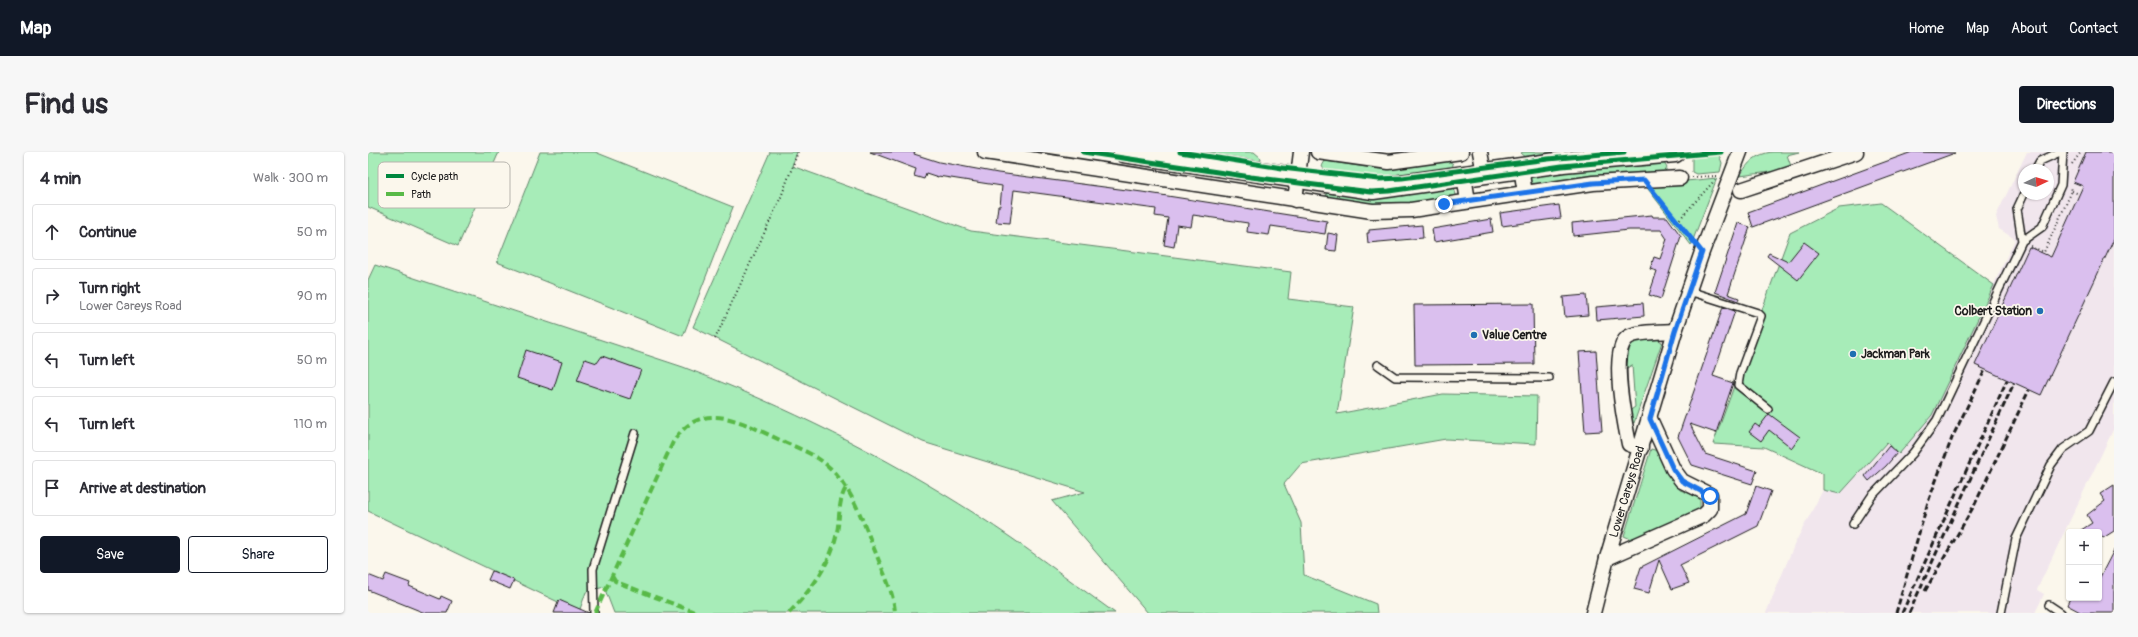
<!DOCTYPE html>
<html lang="en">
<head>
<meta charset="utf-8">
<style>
  body { margin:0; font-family:Pangolin,sans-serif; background:#f7f7f7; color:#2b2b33 }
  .controls { position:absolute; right:12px; bottom:12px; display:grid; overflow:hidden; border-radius:4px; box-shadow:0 1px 3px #0004 }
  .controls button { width:36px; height:36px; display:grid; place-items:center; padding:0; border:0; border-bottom:1px solid #e1e1e2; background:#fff; color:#2b2b33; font:20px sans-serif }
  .compass { position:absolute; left:1650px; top:12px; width:36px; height:36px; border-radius:50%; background:#fff; box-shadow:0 1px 3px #0004; rotate:86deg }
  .stop { position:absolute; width:12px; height:12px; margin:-9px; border:3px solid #1a73e8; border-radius:50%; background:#fff }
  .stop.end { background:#1a73e8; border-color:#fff; box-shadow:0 1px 4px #0008 }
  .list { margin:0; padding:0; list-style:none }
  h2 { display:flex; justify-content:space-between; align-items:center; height:52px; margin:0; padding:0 16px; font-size:17px }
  h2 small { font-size:13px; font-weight:400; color:#7c7c81 }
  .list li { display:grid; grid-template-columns:26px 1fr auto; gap:12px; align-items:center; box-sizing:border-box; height:56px; margin:0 8px 8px; padding:0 8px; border:1px solid #e1e1e2; border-radius:4px }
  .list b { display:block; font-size:15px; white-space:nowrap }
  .list p { margin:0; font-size:13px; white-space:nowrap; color:#7c7c81 }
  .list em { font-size:13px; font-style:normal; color:#7c7c81 }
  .actions { display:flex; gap:8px; padding:12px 16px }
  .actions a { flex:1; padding:9px 0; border:1px solid #111827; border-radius:4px; text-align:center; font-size:14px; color:#111827 }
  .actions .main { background:#111827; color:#fff }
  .icon { flex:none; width:22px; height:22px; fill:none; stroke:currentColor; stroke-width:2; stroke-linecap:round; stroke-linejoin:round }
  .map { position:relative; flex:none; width:1746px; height:461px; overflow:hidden; border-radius:4px }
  header { display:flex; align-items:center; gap:24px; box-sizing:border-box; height:56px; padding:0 20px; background:#111827; color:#fff }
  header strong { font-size:19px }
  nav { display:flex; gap:22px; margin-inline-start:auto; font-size:14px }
  .intro { display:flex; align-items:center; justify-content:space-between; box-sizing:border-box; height:96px; padding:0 24px }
  h1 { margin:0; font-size:28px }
  .button { padding:10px 18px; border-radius:4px; background:#111827; color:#fff; font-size:14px; font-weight:700 }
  main { display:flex; gap:24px; padding:0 24px }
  aside { flex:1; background:#fff; border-radius:4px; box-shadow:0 1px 3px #0004 }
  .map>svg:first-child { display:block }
  .built { fill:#f1e6ed; fill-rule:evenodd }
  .green { fill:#a7ecb8; stroke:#62846a }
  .building { fill:#dabfee; stroke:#1c1c1c }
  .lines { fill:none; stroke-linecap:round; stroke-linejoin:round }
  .lane-casing { stroke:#1c1c1c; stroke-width:10 }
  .street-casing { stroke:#1c1c1c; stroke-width:17 }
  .secondary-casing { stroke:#1c1c1c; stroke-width:23 }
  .path { stroke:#1c1c1c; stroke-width:2; stroke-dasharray:1 3; stroke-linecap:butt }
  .lane { stroke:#fbf7ec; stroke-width:7 }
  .street { stroke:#fbf7ec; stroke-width:14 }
  .secondary { stroke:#fbf7ec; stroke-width:20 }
  .rail { stroke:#1c1c1c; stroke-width:3; stroke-dasharray:6 3; stroke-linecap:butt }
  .quiet { stroke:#58b947; stroke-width:4; stroke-dasharray:8 4; stroke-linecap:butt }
  .cycleway-casing { stroke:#fbf7ec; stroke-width:8 }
  .cycleway { stroke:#00873e; stroke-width:5 }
  .route { stroke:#1a73e8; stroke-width:5 }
  .poi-dot { fill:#1f6fb2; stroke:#fbf7ec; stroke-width:1.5 }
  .labels { text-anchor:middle; stroke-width:3.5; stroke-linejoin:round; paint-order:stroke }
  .poi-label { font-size:12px; font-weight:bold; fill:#1c1c1c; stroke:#fbf7ec; text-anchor:start }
  .street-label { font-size:12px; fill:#1c1c1c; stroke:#fbf7ec }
  .key { fill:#fbf7ec; stroke:#b8b5ae; stroke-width:1 }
  .key-label { font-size:11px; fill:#1c1c1c }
</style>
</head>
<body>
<header>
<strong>Map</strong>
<nav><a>Home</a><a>Map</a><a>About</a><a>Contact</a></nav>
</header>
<div class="intro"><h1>Find us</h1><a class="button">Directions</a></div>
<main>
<aside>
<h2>4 min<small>Walk · 300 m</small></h2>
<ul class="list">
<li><svg class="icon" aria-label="ahead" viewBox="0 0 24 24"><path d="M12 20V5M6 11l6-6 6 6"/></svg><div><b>Continue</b></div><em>50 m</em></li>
<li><svg class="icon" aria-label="right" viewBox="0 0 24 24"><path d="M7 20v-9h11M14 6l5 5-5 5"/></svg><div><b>Turn right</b><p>Lower Careys Road</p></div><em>90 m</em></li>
<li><svg class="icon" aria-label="left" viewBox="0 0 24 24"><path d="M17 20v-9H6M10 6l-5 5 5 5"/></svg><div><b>Turn left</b></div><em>50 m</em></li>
<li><svg class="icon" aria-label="left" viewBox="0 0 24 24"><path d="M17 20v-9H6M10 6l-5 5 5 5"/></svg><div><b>Turn left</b></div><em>110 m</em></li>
<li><svg class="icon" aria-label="arrive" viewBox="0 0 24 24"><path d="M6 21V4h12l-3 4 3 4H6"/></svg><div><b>Arrive at destination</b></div></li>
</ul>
<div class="actions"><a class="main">Save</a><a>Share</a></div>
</aside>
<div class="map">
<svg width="1746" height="461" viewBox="0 0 1746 461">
  <rect width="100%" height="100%" fill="#fbf7ec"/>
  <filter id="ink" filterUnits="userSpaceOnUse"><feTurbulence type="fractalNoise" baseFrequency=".025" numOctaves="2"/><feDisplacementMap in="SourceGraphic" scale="8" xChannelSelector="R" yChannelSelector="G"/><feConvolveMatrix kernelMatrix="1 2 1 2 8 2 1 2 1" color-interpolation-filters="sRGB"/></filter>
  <g filter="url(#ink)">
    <path class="built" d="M 1659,0 L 1746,0 L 1746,276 L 1673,429 L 1669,438 L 1676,442 L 1667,461 L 1398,461 L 1427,391 L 1455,338 L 1472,342 L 1519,290 L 1531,301 L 1564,263 L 1647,87 L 1631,77 L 1628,64 ZM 1656,18 L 1680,18 L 1680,42 L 1656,42 Z"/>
    <path class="green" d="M 0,0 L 131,0 L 90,94 L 0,55 Z
      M 172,0 L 227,0 L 365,55 L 315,184 L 129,110 Z
      M 402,0 L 429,0 L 424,14 L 603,79 L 923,120 L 920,147 L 986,155 L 969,262 L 1075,242 L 1169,244 L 1168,292 L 1078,287 L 933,312 L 916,332 L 933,371 L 936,423 L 1008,452 L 1009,461 L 780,461 L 684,349 L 717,340 L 555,290 L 325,175 Z
      M 815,0 L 886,0 L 893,6 L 892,12 Z
      M 1155,0 L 1212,0 L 1186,1 L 1160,7 L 1153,1 Z
      M 1404,0 L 1431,0 L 1419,3 L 1424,17 L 1372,24 C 1380,10 1388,2 1404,0 Z
      M 1351,3 L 1354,11 L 1352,20 L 1328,22 L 1324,20 L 1324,5 Z
      M 957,9 L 1011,17 L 1081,9 L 1085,12 L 1084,20 L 1020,28 L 958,22 L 954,14 Z
      M 1295,9 L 1299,16 L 1296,21 L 1259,22 L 1168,32 L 1160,30 L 1159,23 Z
      M 1349,26 L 1323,93 L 1277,33 Z
      M 1080,34 L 1086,36 L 1089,46 L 1015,56 L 959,48 L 958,40 Z
      M 1513,51 L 1626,133 L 1564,263 L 1531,302 L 1519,290 L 1472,342 L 1455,338 L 1455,322 L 1396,295 L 1345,292 L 1422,81 L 1471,56 Z
      M 7,113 L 315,215 C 417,254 516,303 609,363 C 656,393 701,428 747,461 L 246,461 L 236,435 L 218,440 L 211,460 L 0,359 L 0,128 Z
      M 1287,186 L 1294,190 L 1266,271 L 1258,268 L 1257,262 L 1267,255 L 1264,213 L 1254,219 L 1259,190 Z
      M 1283,297 L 1290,299 L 1312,338 L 1332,345 L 1332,357 L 1265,388 L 1256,384 Z"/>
    <path class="building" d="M 502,0 L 547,0 L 546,2 L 571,10 L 630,21 L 774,40 L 959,69 L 957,82 L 903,74 L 901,83 L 879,80 L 880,71 L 825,63 L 823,75 L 809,73 L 806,95 L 796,93 L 800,66 L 787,64 L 788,57 L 646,38 L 642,71 L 628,70 L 630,54 L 632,54 L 634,34 L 570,24 L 570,25 L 558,21 L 556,27 L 546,24 L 548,17 Z
      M 1544,0 L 1587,1 L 1385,75 L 1380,60 Z
      M 1718,0 L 1746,0 L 1746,87 L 1673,243 L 1607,213 L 1661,95 L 1683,105 L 1715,34 L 1705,30 Z
      M 1191,53 L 1193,66 L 1134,74 L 1132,61 Z
      M 1284,63 L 1285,65 L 1299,65 L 1313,84 L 1293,147 L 1281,143 L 1289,119 L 1282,117 L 1286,105 L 1292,107 L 1299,87 L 1293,78 L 1261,78 L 1205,84 L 1204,71 Z
      M 1123,67 L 1125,80 L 1066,90 L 1064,77 Z
      M 1370,71 L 1382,75 L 1360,142 L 1371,146 L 1370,149 L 1347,140 Z
      M 1054,73 L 1055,86 L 1000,91 L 999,81 L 1001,81 L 1001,78 Z
      M 960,81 L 970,83 L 968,99 L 958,98 Z
      M 1436,90 L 1451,101 L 1430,128 L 1399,104 L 1401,101 L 1420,110 Z
      M 1218,143 L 1220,163 L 1197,165 L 1195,145 Z
      M 1275,151 L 1276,164 L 1229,168 L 1228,155 Z
      M 1165,152 L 1166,212 L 1047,213 L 1046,153 Z
      M 1355,155 L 1367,159 L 1345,224 L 1365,231 L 1348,281 L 1322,272 L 1337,302 L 1389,319 L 1384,332 L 1324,313 L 1310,285 Z
      M 158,198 L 194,210 L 185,238 L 149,226 Z
      M 1228,199 L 1234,279 L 1217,280 L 1211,200 Z
      M 234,204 L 273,218 L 262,247 L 209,229 L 217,207 L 229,211 Z
      M 1401,262 L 1432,285 L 1424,296 L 1401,278 L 1393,289 L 1381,280 L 1387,272 L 1391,275 Z
      M 1521,294 L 1529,301 L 1518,314 L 1501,329 L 1497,324 Z
      M 1746,333 L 1746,379 L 1735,386 L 1731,380 L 1710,380 L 1724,371 L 1719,363 L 1737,349 L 1732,342 Z
      M 1388,334 L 1403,339 L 1390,374 L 1312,413 L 1321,431 L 1304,437 L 1291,408 L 1281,441 L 1266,437 L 1273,415 L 1378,362 Z
      M 1746,398 L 1746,461 L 1714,461 L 1699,453 L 1702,446 L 1731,446 L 1731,427 Z
      M 124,419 L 146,428 L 142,437 L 120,428 Z
      M 18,422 L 42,431 L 41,434 L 72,447 L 73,444 L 84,449 L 79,461 L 57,461 L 0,438 L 0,423 L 15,429 Z
      M 191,448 L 221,461 L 186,461 Z"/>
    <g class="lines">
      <defs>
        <path id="lane" d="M 1667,18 L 1672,9 L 1692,0
          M 1654,89 L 1649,57 L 1656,42
          M 1321,139 L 1390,161 L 1393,164 L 1372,221 L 1370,233 L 1400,257
          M 1010,213 L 1027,225 L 1181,226
          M 1485,372 L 1503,345 L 1545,301 L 1569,268 L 1654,89 L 1674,75 L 1693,33 L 1695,0
          M 1681,453 L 1693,461
          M 226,461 L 225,417 L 267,281
          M 1633,461 L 1648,387 L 1683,313 L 1695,297 L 1721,279 L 1746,230"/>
        <g id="street">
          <path d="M 617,0 L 1004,59 L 1043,58 L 1157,41"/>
          <path d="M 950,0 L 1021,10 L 1093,0"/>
          <path d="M 1112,0 L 1116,21"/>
          <path d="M 1153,16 L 1157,41 L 1225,31 L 1312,26"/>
          <path d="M 1096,24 L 1100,49"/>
          <path d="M 1373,38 L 1488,0"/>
          <path d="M 927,48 L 933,0"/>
          <path d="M 1273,296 L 1261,292 C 1257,272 1242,200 1259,186 C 1267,179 1296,180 1307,179"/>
          <path d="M 1239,406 L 1336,363 L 1342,357 L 1342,343 L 1314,329 L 1305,317 L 1282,267"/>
          <path id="s1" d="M 1225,461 L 1239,406 L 1307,179 L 1334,100 L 1372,0"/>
        </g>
        <path id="secondary" d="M 756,0 L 1005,37 L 1195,10 L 1307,0"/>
      </defs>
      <use href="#lane" class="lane-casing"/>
      <use href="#street" class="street-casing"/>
      <use href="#secondary" class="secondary-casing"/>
      <path class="path" d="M 1704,12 L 1713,0
        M 1324,25 L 1350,24
        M 1704,39 L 1711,42
        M 1285,40 L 1325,90
        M 1309,70 L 1347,28
        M 1662,94 L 1676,100 L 1704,39 L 1703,35
        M 347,187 L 413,45 L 430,0"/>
      <use href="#lane" class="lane"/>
      <use href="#street" class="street"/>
      <use href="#secondary" class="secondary"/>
      <path class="rail" d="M 1557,439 L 1607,352 L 1661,238
        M 1528,461 L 1560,350 L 1584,286 L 1617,218
        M 1534,461 L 1639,228
        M 1541,461 L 1646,231"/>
      <path class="quiet" d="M 244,424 L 247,429 L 251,431 L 329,461
        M 227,461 L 305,290 C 334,245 375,271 412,288 C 429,296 448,302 462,316 C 486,339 496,373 509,404 C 516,422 526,441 527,461
        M 421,461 C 443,438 463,412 469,380 C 472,366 470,348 478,336"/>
      <defs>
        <path id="cycleway" d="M 715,0 L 883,25 L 1003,40 L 1021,39 L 1194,14 L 1353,0
          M 812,0 L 914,16 L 1011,27 L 1034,26 L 1180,7 L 1256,0"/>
      </defs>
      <use href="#cycleway" class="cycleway-casing"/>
      <use href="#cycleway" class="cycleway"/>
    </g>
  </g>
  <g class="lines" filter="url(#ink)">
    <path class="route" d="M 1076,52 L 1225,31 L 1276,28 L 1334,100 L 1307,179 L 1282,267 L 1305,317 L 1314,329 L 1342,344"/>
  </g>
  <g class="poi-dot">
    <circle cx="1672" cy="159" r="4"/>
    <circle cx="1106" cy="183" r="4"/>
    <circle cx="1485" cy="202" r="4"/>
  </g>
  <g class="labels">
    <g class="poi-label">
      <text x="1664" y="163" text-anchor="end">Colbert Station</text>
      <text x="1114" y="187">Value Centre</text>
      <text x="1493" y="206">Jackman Park</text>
    </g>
    <g class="street-label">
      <text dy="4" stroke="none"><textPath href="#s1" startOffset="126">Lower Careys Road</textPath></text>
    </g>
  </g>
  <rect x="10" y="10" width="132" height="46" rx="6" class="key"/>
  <rect x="18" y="22" width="18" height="4" fill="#00873e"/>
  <rect x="18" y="40" width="18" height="4" fill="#58b947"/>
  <g class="key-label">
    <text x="43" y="28">Cycle path</text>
    <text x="43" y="46">Path</text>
  </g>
</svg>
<div class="controls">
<button>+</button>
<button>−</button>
</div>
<svg class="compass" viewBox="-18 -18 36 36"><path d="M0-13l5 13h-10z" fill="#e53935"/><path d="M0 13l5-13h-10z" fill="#7c7c81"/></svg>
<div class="stop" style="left:1342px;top:344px"></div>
<div class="stop end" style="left:1076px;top:52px"></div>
</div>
</main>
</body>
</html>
